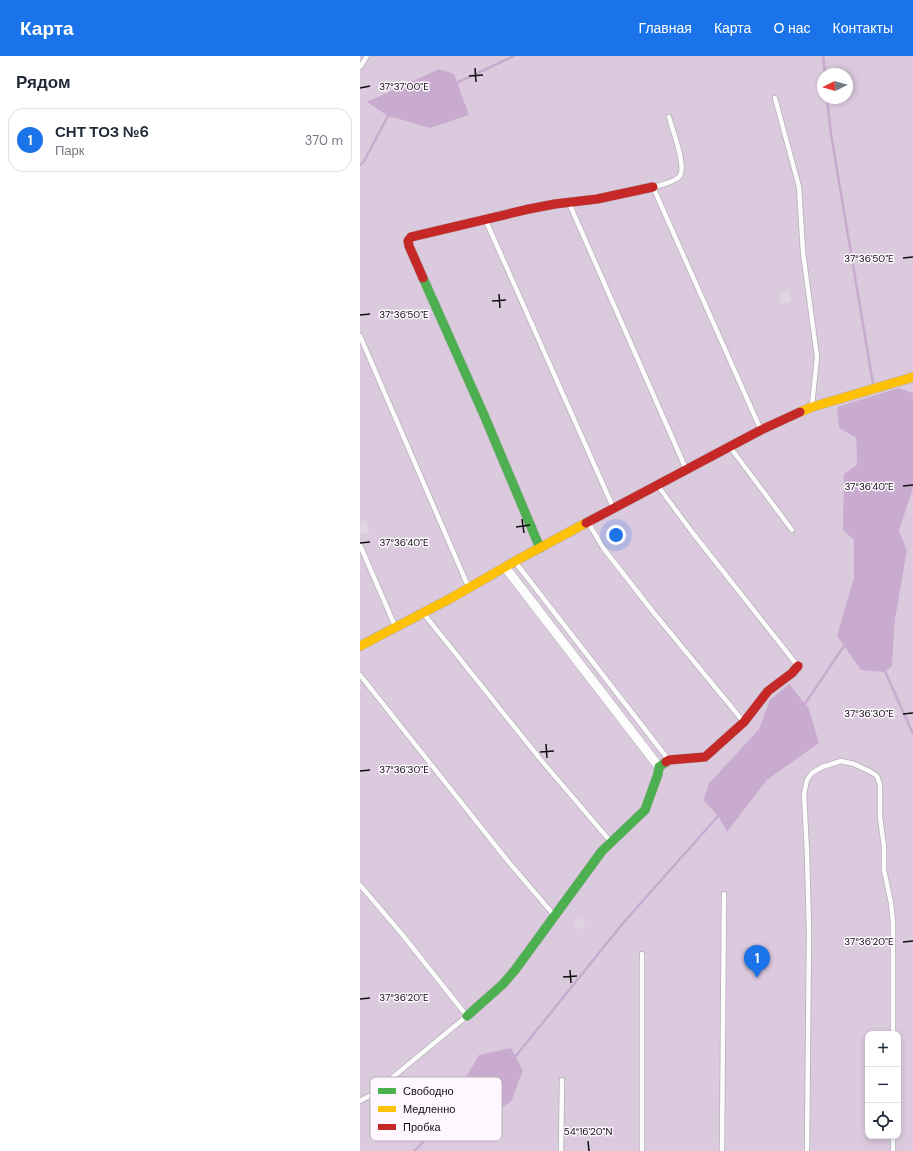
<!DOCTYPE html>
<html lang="ru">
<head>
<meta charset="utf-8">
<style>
  body { margin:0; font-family:"DM Sans",sans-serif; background:#f6f6f7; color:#1f2937 }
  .controls { position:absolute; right:12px; bottom:12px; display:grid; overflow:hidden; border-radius:8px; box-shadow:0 2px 6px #0003 }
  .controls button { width:36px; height:36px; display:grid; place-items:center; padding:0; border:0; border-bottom:1px solid #e0e1e3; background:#fff; color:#1f2937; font:20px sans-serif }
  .compass { position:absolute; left:457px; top:12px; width:36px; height:36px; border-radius:50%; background:#fff; box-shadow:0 2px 6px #0003; rotate:264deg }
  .you { position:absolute; left:256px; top:479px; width:14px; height:14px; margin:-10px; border:3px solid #fff; border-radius:50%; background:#1a73e8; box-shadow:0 0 0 6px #1a73e833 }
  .badge { display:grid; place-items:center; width:26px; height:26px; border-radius:50%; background:#1a73e8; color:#fff; font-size:13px; font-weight:700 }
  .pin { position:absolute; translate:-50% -33px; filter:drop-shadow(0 1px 2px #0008) }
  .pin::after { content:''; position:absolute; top:21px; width:14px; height:12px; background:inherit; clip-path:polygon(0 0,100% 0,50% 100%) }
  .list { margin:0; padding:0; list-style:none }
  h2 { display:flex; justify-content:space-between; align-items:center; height:52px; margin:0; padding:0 16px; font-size:17px }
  h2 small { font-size:13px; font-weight:400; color:#747a83 }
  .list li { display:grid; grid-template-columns:26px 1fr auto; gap:12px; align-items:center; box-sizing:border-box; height:64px; margin:0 8px 8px; padding:0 8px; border:1px solid #e0e1e3; border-radius:16px }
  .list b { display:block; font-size:15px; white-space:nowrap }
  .list p { margin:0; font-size:13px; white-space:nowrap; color:#747a83 }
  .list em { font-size:13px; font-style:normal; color:#747a83 }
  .icon { flex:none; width:22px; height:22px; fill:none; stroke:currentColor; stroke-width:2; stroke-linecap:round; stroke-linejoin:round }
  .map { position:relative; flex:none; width:553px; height:1095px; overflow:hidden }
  header { display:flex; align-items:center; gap:24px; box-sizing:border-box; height:56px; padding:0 20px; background:#1a73e8; color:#fff }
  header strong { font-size:19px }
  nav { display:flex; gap:22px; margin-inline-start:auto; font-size:14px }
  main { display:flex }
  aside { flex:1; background:#fff }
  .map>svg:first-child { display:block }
  .green { fill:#dbc9de; fill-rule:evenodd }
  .water { fill:#c8abce }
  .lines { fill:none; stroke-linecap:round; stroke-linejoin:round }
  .stream { stroke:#c8abce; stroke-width:2.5 }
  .building { fill:#dfd5e1 }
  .lane-casing { stroke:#b3afb4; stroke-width:6 }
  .street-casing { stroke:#b3afb4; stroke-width:10 }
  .fast-casing { stroke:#b3afb4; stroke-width:10 }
  .slow-casing { stroke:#b3afb4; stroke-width:10 }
  .jam-casing { stroke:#b3afb4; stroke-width:10 }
  .lane { stroke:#fdfcfd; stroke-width:4.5 }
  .street { stroke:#fdfcfd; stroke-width:9 }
  .fast { stroke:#4caf50; stroke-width:9 }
  .slow { stroke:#ffc107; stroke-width:9 }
  .jam { stroke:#c62828; stroke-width:9 }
  .ticks { fill:none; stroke:#110e12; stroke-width:1.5 }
  .key { fill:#fef7ff; stroke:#b7b1b8; stroke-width:1 }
  .key-label { font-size:11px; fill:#110e12 }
  .ticks-label { font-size:10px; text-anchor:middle; fill:#110e12; stroke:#fef7ff; stroke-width:3; stroke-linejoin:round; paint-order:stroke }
</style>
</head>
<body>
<header>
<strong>Карта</strong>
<nav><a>Главная</a><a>Карта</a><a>О нас</a><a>Контакты</a></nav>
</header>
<main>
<aside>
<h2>Рядом<small></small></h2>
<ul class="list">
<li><span class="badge">1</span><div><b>СНТ ТОЗ №6</b><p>Парк</p></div><em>370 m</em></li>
</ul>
</aside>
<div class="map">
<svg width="553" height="1095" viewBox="0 0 553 1095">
  <rect width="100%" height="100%" fill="#f0ebf1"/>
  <path class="green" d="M 0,0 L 553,0 L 553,337 L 539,332 L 479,372 L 496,382 L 497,409 L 494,522 L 488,546 L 532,610 L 535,564 L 547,495 L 539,475 L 553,432 L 553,1095 L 0,1095 ZM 463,18 L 487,18 L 487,42 L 463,42 ZM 399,673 L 459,687 L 407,724 L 367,776 L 358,760 L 343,744 L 349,727 ZM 508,978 L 538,978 L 538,1080 L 508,1080 ZM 151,992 L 163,1014 L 119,1063 L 99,1062 L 67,1063 L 98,1035 Z"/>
  <path class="water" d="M 79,13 L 94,18 L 109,59 L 70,72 L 28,60 L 7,46 Z
    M 539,332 L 553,337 L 553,432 L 539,475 L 547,495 L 535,564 L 532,610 L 525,616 L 501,614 L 477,580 L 494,522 L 494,484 L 483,474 L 484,418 L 497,409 L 496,382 L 479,372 L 477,351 Z
    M 429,628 L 449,653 L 459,687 L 407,724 L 367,776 L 358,760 L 343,744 L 349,727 L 399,673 L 410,644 Z
    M 151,992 L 163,1014 L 151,1046 L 119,1063 L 99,1062 L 66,1064 L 98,1035 L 119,999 Z"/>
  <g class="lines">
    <path class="stream" d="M 463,0 L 465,18
      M 94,28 L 154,0
      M 467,42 L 471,78 L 513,328
      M 0,109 L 3,107 L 28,60 L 31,59
      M 524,613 L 553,678
      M 444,649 L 486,587
      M 155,1001 L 264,866 L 359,759
      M 54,1095 L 88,1060"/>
  </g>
  <path class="building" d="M 430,235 L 431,247 L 421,247 L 420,236 Z
    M 5,463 L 10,475 L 1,479 L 0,475 L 0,466 Z
    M 218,861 L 226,867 L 221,874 L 213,868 Z"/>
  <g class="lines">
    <defs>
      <path id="lane" d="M 0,11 L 7,0
        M 415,42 L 439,131 L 443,196 L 457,301 L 452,349
        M 309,61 C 312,73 328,113 319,121 C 312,127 301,129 293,131 L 400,372
        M 209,147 L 326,413
        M 126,165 L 253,451
        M 0,280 L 108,530
        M 370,391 L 432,474
        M 298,430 L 332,476 L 437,609
        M 229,468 L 244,493 L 294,557 L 383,665
        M 0,489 L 35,570
        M 156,507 L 308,703
        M 64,558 L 181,704 L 251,786
        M 0,619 L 147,804 L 194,859
        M 0,829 L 41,877 L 107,960 L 11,1039 L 0,1045
        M 533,1080 L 533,1095
        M 201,1095 L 202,1024
        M 282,1095 L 282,898
        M 362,1095 L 364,838
        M 447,1095 L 449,875 L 447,797 L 444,738 L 447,724 L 452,717 L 462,711 L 481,705 L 494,708 L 511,716 L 517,720 L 520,729 L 520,761 L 524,791 L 524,814 L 531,847 L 533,866 L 533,978"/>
      <path id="street" d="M 145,511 L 299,711"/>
      <path id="fast" d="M 63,222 L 124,359 L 180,492
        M 107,960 L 143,928 L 155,914 L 242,795 L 285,754 L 298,718 L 299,711 L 306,706"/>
      <path id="slow" d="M 440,356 L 452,351 L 553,321
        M 0,590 L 93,541 L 159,503 L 226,467"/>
      <path id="jam" d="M 63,222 L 49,190 L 48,185 L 51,181 L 169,153 L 195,148 L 237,143 L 293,131
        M 226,467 L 401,374 L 440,356
        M 306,706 L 309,704 L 345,701 L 384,666 L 408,635 L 432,617 L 438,610"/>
    </defs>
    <use href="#lane" class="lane-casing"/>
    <use href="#street" class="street-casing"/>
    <use href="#fast" class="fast-casing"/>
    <use href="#slow" class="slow-casing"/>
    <use href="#jam" class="jam-casing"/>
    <use href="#lane" class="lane"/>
    <use href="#street" class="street"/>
    <use href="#fast" class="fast"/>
    <use href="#slow" class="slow"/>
    <use href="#jam" class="jam"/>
  </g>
  <path class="ticks" d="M 115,12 L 116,26M 109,20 L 123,19M 0,32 L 10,30M 543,202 L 553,201M 139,238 L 140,252M 132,245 L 146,244M 0,259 L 10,258M 543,430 L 553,429M 162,463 L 164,477M 156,471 L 170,469M 0,487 L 10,486M 543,658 L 553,657M 186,688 L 187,702M 180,696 L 194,695M 0,715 L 10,714M 543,886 L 553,885M 210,914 L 211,927M 203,921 L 217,920M 0,943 L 10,942M 228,1085 L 229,1095"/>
  <rect x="10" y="1021" width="132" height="64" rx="6" class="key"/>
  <rect x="18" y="1032" width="18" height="6" fill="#4caf50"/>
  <rect x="18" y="1050" width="18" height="6" fill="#ffc107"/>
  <rect x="18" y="1068" width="18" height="6" fill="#c62828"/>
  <g class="key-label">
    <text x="43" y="1039">Свободно</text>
    <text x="43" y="1057">Медленно</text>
    <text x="43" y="1075">Пробка</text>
  </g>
  <g class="ticks-label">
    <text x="44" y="34">37°37'00"E</text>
    <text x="509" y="206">37°36'50"E</text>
    <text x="44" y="262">37°36'50"E</text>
    <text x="509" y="434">37°36'40"E</text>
    <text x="44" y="490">37°36'40"E</text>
    <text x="509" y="661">37°36'30"E</text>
    <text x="44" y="717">37°36'30"E</text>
    <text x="509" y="889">37°36'20"E</text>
    <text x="44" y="945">37°36'20"E</text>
    <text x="228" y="1079">54°16'20"N</text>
  </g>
</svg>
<div class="controls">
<button>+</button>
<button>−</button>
<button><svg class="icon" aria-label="locate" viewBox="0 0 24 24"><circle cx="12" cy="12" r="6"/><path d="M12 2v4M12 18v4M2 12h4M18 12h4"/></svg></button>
</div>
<svg class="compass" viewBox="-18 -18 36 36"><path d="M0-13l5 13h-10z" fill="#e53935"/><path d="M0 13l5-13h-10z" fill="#747a83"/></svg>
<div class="you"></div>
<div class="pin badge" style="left:397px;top:922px">1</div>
</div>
</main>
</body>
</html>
